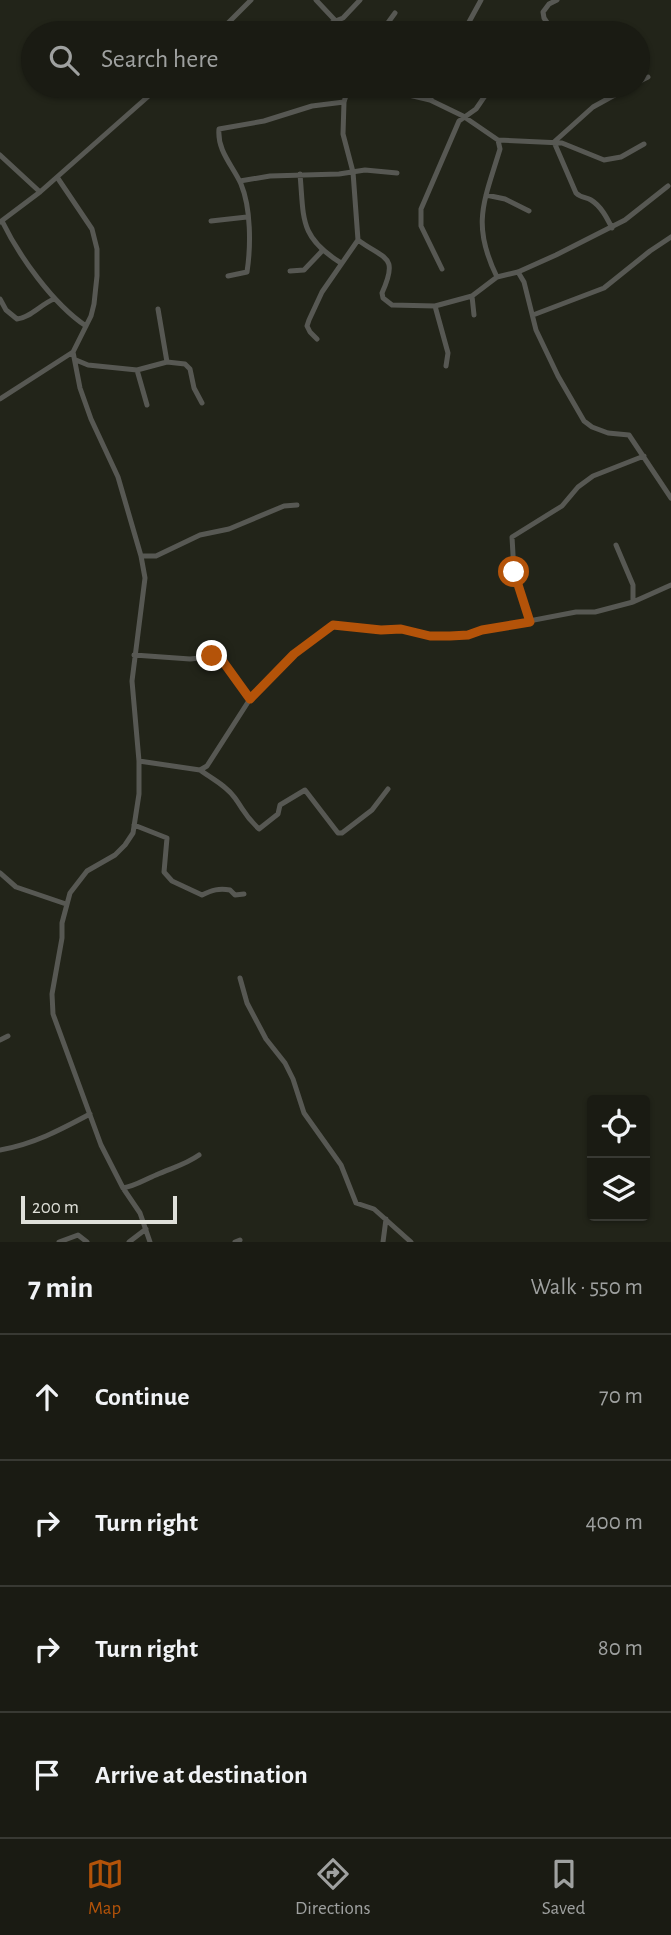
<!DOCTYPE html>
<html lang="en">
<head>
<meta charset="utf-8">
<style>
  body { margin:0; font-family:"Alegreya Sans",sans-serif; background:#272821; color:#f1f3f6 }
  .controls { position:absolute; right:21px; bottom:21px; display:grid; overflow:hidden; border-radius:7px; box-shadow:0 2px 5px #0004 }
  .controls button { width:63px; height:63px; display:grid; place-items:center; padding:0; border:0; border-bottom:2px solid #383933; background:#1a1b13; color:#f1f3f6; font:35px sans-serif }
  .scale { position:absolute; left:21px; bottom:18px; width:156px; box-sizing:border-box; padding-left:7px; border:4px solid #dfe0d9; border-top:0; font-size:19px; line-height:24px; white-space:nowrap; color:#dfe0d9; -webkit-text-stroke:5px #222419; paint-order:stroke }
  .stop { position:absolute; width:21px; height:21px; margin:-16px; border:5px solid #b45309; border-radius:50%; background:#fff }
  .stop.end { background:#b45309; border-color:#fff; box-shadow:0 2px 7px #0008 }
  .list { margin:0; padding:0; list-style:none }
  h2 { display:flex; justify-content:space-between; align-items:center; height:91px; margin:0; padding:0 28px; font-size:30px }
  h2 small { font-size:23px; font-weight:400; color:#9fa1a0 }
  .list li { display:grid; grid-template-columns:46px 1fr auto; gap:21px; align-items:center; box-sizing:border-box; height:126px; padding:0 28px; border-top:2px solid #383933 }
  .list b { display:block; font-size:26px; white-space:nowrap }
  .list em { font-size:23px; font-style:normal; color:#9fa1a0 }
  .icon { flex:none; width:38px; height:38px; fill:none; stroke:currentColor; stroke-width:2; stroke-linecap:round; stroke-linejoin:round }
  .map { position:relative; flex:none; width:671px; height:1242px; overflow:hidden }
  .search { position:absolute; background:#1a1b13; box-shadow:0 2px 5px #0004; left:21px; right:21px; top:21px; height:77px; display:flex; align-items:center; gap:18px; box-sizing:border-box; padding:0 24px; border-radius:38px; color:#9fa1a0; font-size:26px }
  .sheet { height:595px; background:#1a1b13 }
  nav { display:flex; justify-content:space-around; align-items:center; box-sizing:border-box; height:98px; border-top:2px solid #383933; background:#1a1b13; font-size:19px; color:#9fa1a0 }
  nav a { display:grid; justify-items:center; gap:4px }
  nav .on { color:#b45309 }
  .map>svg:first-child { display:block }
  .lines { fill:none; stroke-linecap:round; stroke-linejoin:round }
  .minor { stroke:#575853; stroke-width:5 }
  .route { stroke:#b45309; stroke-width:9 }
</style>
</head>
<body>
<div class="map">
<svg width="671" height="1242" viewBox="0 0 671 1242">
  <rect width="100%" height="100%" fill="#222419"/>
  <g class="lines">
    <path class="minor" d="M 316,0 L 347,33
      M 218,33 L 251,0
      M 320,33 L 333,22 L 343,18 L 360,0
      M 374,33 L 387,24 L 395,13
      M 463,33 L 481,0
      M 554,33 L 544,18 L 543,12 L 549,4 L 557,0
      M 638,82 L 648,77
      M 358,86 L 392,91 L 430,100 L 463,116 L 498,140 L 562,143 L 604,160 L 621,157 L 644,144
      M 498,86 L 506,88 L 512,86
      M 430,100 L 437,86
      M 0,155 L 40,192
      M 300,174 C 304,219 299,237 341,263
      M 240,181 L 270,176 L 339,174 L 365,170 L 397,173
      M 486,195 L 505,199 L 529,211
      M 2,221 C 19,256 53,304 86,326
      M 211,221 L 247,217
      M 0,222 L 40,192 L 160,86
      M 612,228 C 607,218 601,206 591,200 C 586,197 581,198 576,193 L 554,142 L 593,107 L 631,86
      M 358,240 C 385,260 399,255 382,293 L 383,298 L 392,305 L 435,306 L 472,296 L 497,277 L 518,272 L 556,255 L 625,220 L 668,186
      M 442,269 L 421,226 L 421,209 L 459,121 L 476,109 L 491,87 L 495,86
      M 290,271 L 304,270 L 323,250
      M 518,272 L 524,282 L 536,330 L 558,376 L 584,421 L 592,427 L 608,433 L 629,435 L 671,498
      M 228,276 L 247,272 C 251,246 251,208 241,184 C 233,166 217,151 219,129 L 264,121 L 312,106 L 344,102
      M 497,277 C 471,224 484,202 500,149 L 498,140
      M 472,296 L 474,315
      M 0,299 L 6,310 L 17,319 C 30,318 41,304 54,299
      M 435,306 L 448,353 L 446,366
      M 158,309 L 167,362
      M 533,315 L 604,288 L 650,251 L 671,237
      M 317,339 L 310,332 L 307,326 L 309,320 L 322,292 L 358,240 L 353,172 L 343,134 L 344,102 L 349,86
      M 73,352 L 80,388 L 91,419 L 118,477 L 141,556 L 145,578 L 132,681 L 139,761 L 139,794 L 133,833 L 125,845 L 115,855 L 87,871 L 70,893 L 62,923 L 62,938 L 52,994 L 53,1014 L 101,1145 L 123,1188 L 140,1213 L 150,1242
      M 76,360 L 88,365 L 137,370 L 167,362 L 185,364 L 190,369 L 194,388 L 202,403
      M 137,370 L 147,405
      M 0,399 L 73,352 L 91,316 L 94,304 L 97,276 L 97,249 L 92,229 L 57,177
      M 616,545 L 633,585 L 633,602
      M 141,556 L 156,556 L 200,535 L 229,529 L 284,506 L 297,505
      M 530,622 L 514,572 L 512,537 L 562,506 L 578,487 L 593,476 L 644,456
      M 134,655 L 190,659 L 219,656 L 250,699
      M 139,761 L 200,770 L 207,766 L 250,699 L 266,682 L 294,654 L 333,625 L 344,625 L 381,630 L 401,629 L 430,636 L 468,635 L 482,630 L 576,612 L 595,612 L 633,602 L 671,585
      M 200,770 C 211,778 227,786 235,798 C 245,812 245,816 259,829 L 278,814 L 280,805 L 305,790 L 338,833 L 342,833 L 372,810 L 388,789
      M 134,825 L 167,838 L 164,872 L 172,881 L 202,895 C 212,890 219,888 230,890 L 235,895 L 244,894
      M 0,873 L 16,887 L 66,904
      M 240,978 L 247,1003 L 266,1039 L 285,1063 L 293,1079 L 304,1113 L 341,1165 L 356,1203 L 374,1209 L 411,1242
      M 0,1040 L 8,1036
      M 0,1150 C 34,1144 60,1130 90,1114
      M 123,1188 C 135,1186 144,1180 156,1175 C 171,1168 185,1165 199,1155
      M 59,1242 L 78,1235 L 87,1242
      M 129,1242 L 146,1229
      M 235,1242 L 240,1240
      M 383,1242 L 386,1219"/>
  </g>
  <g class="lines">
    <path class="route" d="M 212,656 L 219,656 L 250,699 L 294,654 L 333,625 L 381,630 L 401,629 L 430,636 L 450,636 L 468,635 L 482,630 L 530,622 L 514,572"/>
  </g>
</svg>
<div class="controls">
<button><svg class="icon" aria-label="locate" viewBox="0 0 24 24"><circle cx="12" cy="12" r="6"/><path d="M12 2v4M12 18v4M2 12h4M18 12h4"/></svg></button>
<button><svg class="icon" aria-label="layers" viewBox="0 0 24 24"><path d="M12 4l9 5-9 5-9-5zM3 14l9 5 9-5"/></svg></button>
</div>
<div class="scale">200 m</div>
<div class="stop" style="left:514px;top:572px"></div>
<div class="stop end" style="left:212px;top:656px"></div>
<div class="search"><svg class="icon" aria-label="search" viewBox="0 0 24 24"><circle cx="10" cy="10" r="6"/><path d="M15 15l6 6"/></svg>Search here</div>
</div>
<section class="sheet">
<h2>7 min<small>Walk · 550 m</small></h2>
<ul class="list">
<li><svg class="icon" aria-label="ahead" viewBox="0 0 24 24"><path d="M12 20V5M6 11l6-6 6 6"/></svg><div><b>Continue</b></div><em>70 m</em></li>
<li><svg class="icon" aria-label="right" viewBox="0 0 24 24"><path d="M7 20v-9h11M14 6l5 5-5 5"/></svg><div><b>Turn right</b></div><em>400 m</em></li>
<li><svg class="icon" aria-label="right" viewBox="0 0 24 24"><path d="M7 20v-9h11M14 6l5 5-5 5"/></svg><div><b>Turn right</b></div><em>80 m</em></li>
<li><svg class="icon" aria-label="arrive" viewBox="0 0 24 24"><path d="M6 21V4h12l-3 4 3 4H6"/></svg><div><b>Arrive at destination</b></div></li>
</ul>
</section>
<nav>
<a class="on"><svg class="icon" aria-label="map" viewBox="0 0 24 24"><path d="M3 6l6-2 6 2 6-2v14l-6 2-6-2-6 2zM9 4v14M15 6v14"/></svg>Map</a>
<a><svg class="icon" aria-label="directions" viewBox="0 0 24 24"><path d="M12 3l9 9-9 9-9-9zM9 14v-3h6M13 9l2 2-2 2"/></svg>Directions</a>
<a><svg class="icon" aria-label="saved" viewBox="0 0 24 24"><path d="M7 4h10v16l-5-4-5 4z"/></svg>Saved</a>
</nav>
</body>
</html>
